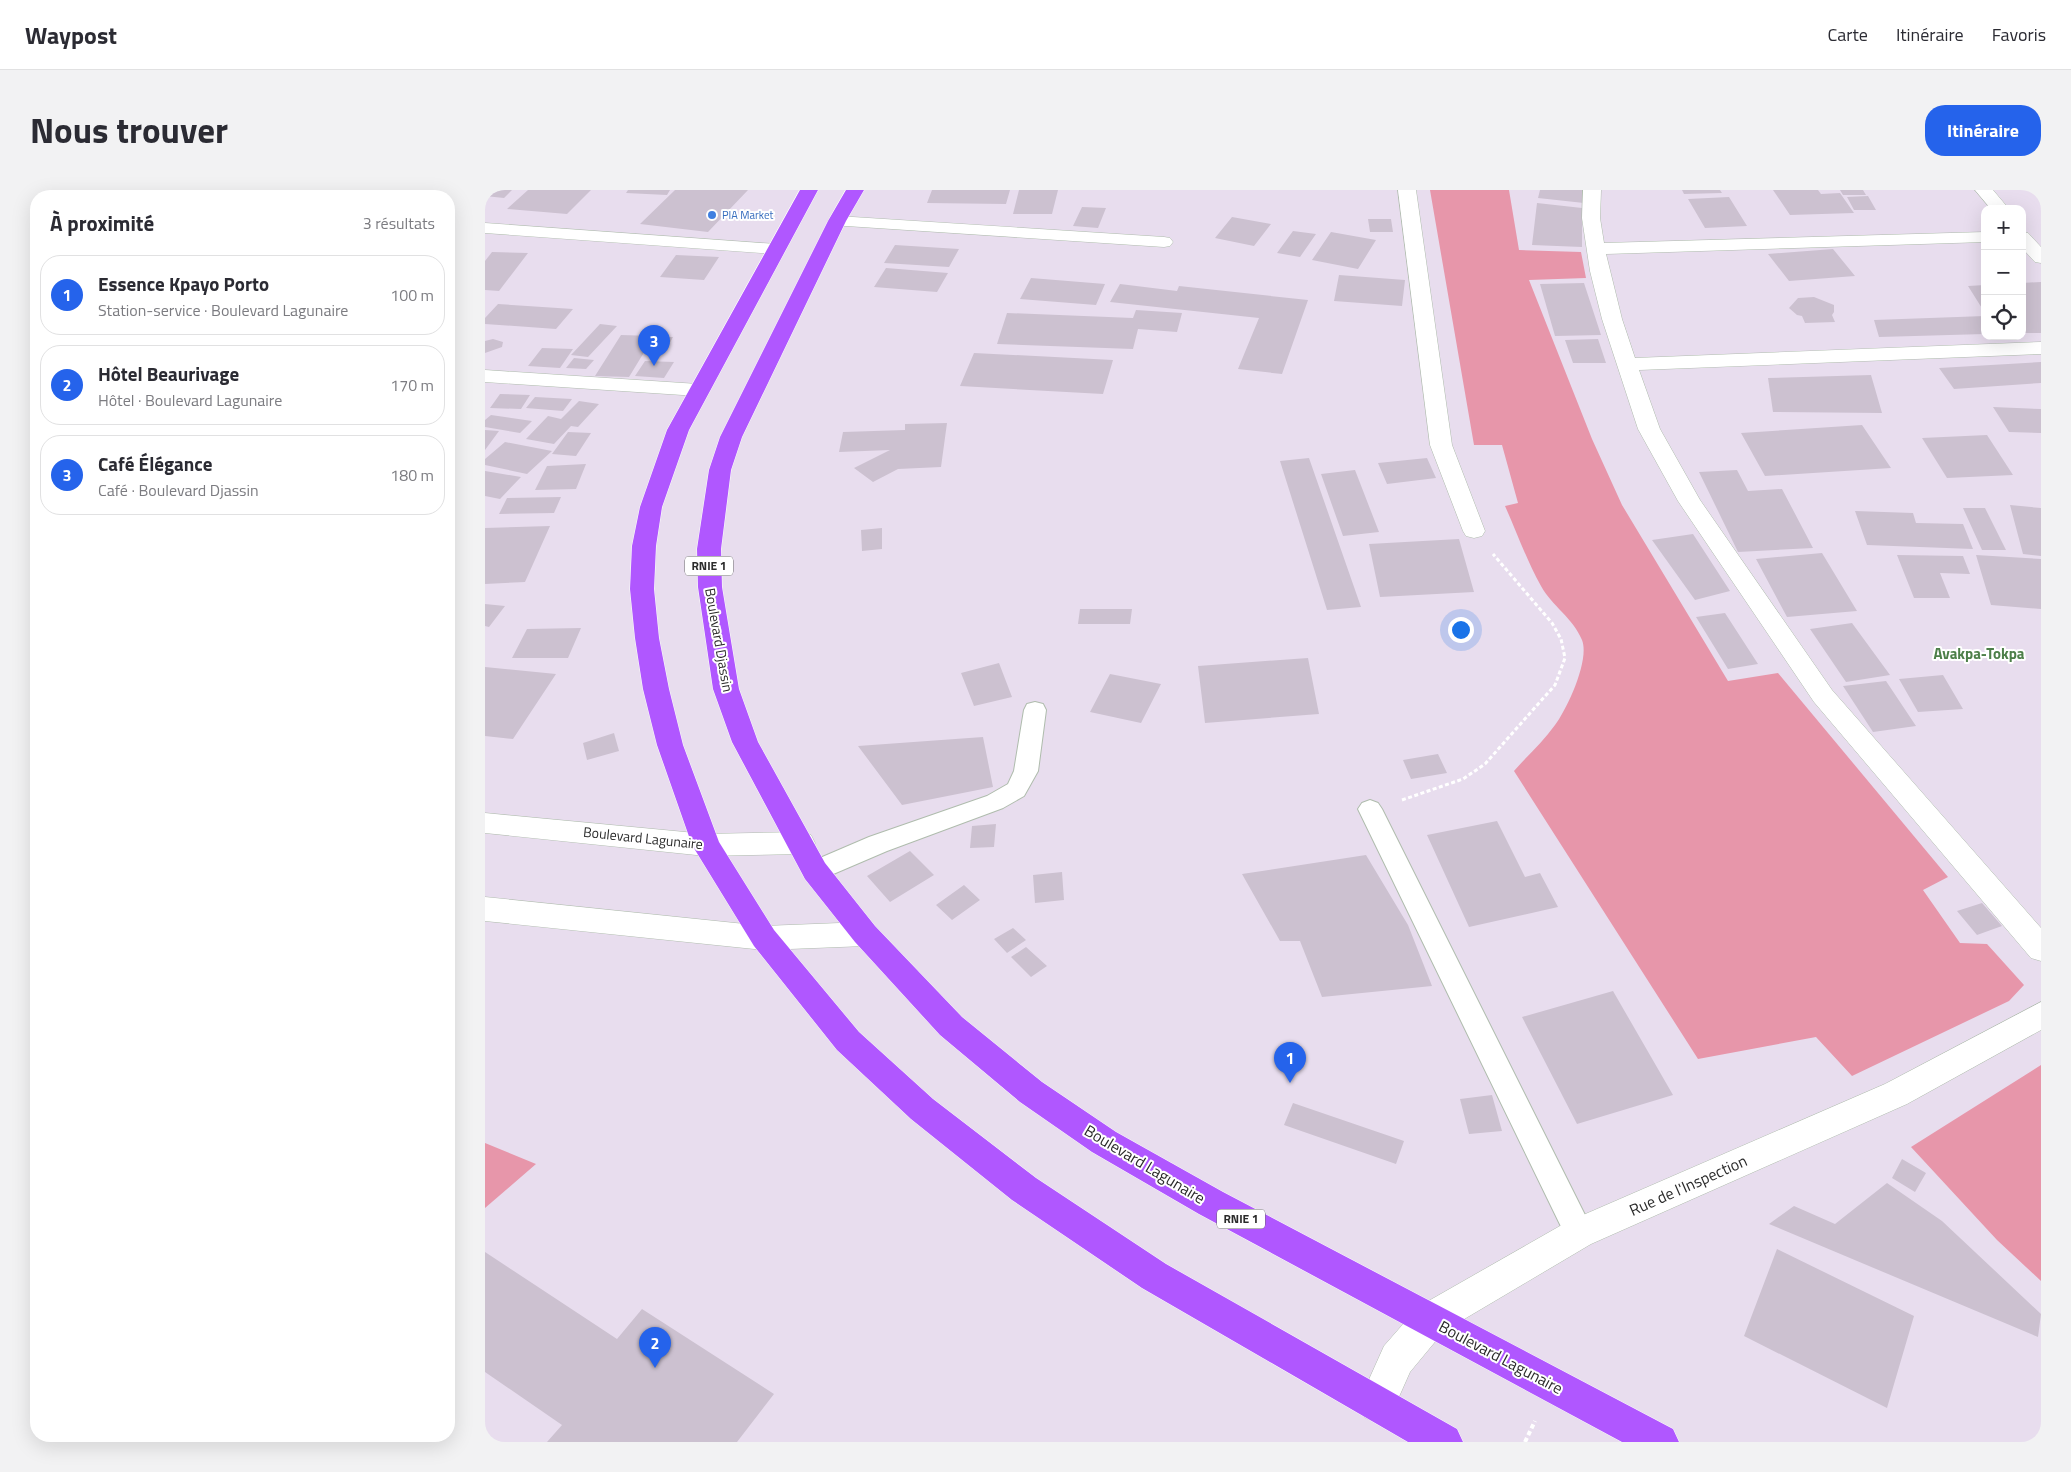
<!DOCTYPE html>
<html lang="fr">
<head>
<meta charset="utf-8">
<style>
  body { margin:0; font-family:"Titillium Web",sans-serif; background:#f2f2f3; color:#2b2b33 }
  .controls { position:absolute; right:15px; top:15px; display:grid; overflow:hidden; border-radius:10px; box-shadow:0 5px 20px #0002 }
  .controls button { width:45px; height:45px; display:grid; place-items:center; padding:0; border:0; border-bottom:1px solid #e1e1e2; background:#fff; color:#2b2b33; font:25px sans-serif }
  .you { position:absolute; left:975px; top:439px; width:18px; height:18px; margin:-12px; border:4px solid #fff; border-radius:50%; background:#1a73e8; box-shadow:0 0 0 8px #1a73e833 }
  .badge { display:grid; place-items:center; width:32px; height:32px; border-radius:50%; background:#2563eb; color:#fff; font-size:16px; font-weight:700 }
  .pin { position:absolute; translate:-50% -41px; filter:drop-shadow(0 1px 2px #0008) }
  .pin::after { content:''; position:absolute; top:26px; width:18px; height:15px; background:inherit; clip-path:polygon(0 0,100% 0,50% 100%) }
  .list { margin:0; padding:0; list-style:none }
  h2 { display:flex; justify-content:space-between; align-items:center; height:65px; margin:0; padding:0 20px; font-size:21px }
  h2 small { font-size:16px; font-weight:400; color:#7c7c81 }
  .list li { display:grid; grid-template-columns:32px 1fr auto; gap:15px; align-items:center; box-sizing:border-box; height:80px; margin:0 10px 10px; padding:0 10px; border:1px solid #e1e1e2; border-radius:20px }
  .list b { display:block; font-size:19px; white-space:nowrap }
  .list p { margin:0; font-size:16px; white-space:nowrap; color:#7c7c81 }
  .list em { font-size:16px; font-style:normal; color:#7c7c81 }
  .icon { flex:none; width:28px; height:28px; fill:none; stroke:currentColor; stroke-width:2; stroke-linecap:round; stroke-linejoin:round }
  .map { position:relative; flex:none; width:1556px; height:1252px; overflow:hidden; border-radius:20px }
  header { display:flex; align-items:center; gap:30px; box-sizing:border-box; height:70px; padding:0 25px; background:#fff; border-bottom:1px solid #e1e1e2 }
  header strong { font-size:24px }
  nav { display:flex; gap:28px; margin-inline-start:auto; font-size:18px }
  .intro { display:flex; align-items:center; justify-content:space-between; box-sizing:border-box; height:120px; padding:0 30px }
  h1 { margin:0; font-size:35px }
  .button { padding:12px 22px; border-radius:20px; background:#2563eb; color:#fff; font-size:18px; font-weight:700 }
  main { display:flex; gap:30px; padding:0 30px }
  aside { flex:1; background:#fff; border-radius:20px; box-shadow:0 5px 20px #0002 }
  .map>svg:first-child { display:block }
  .green { fill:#e796aa }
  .building { fill:#ccc1d0 }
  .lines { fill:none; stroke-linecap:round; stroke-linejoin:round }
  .lane-casing { stroke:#afbcad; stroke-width:2 }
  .street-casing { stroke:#afbcad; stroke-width:1 }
  .secondary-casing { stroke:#afbcad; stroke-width:1 }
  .highway-casing { stroke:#fff; stroke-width:1 }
  .path-far1 { stroke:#fff; stroke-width:3; stroke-dasharray:4 2.5; stroke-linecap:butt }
  .path { stroke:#fff; stroke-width:4; stroke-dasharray:4.5 3; stroke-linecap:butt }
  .lane { fill:#fff; fill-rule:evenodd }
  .street { fill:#fff; fill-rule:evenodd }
  .secondary { fill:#fff; fill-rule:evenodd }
  .highway { fill:#b057ff; fill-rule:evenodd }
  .shop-dot { fill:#3f7fe0; stroke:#fff; stroke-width:2 }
  .labels { text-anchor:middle; stroke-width:4; stroke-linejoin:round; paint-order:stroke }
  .far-shop-label { font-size:11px; fill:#366cbe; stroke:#fff; text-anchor:start }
  .shield { fill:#fff; stroke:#6b6b6b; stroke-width:1 }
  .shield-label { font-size:12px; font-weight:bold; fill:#2b2b2b }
  .street-label { font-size:14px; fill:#2b2b2b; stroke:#fff }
  .neighbourhood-label { font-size:15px; font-weight:bold; fill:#4d7f49; stroke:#fff }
  .near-street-label { font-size:16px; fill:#2b2b2b; stroke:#fff }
</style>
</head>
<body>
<header>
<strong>Waypost</strong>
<nav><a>Carte</a><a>Itinéraire</a><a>Favoris</a></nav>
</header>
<div class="intro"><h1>Nous trouver</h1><a class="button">Itinéraire</a></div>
<main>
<aside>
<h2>À proximité<small>3 résultats</small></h2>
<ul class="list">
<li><span class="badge">1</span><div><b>Essence Kpayo Porto</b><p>Station-service · Boulevard Lagunaire</p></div><em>100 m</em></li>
<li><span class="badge">2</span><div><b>Hôtel Beaurivage</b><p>Hôtel · Boulevard Lagunaire</p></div><em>170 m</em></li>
<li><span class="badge">3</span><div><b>Café Élégance</b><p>Café · Boulevard Djassin</p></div><em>180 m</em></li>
</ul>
</aside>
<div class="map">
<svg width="1556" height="1252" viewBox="0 0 1556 1252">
  <rect width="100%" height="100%" fill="#e8ddee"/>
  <path class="green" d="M 945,0 L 1024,0 L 1034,60 L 1096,62 L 1101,88 L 1044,90 L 1107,249 L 1137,315 L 1243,491 L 1293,483 L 1463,687 L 1438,700 L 1475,753 L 1502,754 L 1539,795 L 1524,811 L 1367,886 L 1331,847 L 1213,869 L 1029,581 C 1042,566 1058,552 1070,535 C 1082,519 1105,470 1097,450 C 1088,428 1067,416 1056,396 C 1042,371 1032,343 1020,316 L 1033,313 L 1017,255 L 989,255 Z
    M 1556,875 L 1556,1091 L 1512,1050 L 1426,957 Z
    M 0,953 L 51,974 L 0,1018 Z"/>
  <path class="building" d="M 0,0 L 27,0 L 19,8 L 0,6 Z
    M 43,0 L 106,0 L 82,24 L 22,19 Z
    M 143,0 L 185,0 L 182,5 L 141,3 Z
    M 190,0 L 263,0 L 223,42 L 155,34 Z
    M 447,0 L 525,0 L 521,14 L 442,13 Z
    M 534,0 L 573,0 L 567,24 L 528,24 Z
    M 1055,0 L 1101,0 L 1099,13 L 1053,8 Z
    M 1197,0 L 1235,0 L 1237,3 L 1199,4 Z
    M 1288,0 L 1333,0 L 1336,4 L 1355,3 L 1369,23 L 1305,25 Z
    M 1355,0 L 1378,0 L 1381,5 L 1358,5 Z
    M 1383,6 L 1391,20 L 1369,20 L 1362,7 Z
    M 1244,7 L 1262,36 L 1220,38 L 1203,9 Z
    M 1052,13 L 1097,18 L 1097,57 L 1047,55 Z
    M 597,17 L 621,18 L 613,38 L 588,36 Z
    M 747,27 L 786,34 L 769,56 L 730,48 Z
    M 883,29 L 906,29 L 908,42 L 885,42 Z
    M 808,41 L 831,44 L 815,67 L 792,63 Z
    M 846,42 L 891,50 L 873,79 L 827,70 Z
    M 410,55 L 474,59 L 464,77 L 399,73 Z
    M 1348,59 L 1370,86 L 1304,91 L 1283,64 Z
    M 7,62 L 43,63 L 14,101 L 0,100 L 0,71 Z
    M 191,65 L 234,67 L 219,90 L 175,87 Z
    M 401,78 L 463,83 L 452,102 L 389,97 Z
    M 854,85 L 920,90 L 917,116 L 849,111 Z
    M 546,88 L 620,94 L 611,115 L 535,109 Z
    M 1556,92 L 1556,143 L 1537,143 L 1537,93 Z
    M 1099,93 L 1116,145 L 1070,146 L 1055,94 Z
    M 635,94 L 692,101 L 694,96 L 823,110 L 797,184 L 753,179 L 774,128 L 625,112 Z
    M 1500,95 L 1500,123 L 1483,96 Z
    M 1329,107 L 1349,115 L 1349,122 L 1347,125 L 1350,132 L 1320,133 L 1317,126 L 1312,125 L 1304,118 L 1313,108 Z
    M 13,114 L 88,119 L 71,139 L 0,134 L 0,128 Z
    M 651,120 L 697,123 L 692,142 L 653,139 L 648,159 L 512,154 L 522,123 L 648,128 Z
    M 1500,126 L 1500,144 L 1394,147 L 1389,130 Z
    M 115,134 L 132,136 L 103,167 L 86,165 Z
    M 136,145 L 169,146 L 144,187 L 110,186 Z
    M 172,147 L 188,147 L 180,162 L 163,162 Z
    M 8,149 L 18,152 L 17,157 L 0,163 L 0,151 Z
    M 1113,149 L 1121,173 L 1088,173 L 1080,150 Z
    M 57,158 L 88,159 L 75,178 L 43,176 Z
    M 489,163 L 628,170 L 618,204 L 475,196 Z
    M 89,168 L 109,170 L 101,179 L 81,178 Z
    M 160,171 L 189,172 L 179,188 L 150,186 Z
    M 1556,172 L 1556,193 L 1469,199 L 1454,178 Z
    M 1386,185 L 1397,223 L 1288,222 L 1283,188 Z
    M 15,204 L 45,205 L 36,219 L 5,218 Z
    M 50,207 L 87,209 L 78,221 L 41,218 Z
    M 94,211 L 114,214 L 93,237 L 86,236 L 69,254 L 41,249 L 63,226 L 76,229 Z
    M 1508,217 L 1556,219 L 1556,243 L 1524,242 Z
    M 6,225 L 47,231 L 35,243 L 0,237 L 0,230 Z
    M 462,233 L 456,277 L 413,279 L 388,292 L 369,278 L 405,260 L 354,262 L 358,242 L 420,240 L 420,234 Z
    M 1377,235 L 1406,278 L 1280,286 L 1256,243 Z
    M 0,240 L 14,241 L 0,260 Z
    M 83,242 L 106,243 L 91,266 L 67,264 Z
    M 1502,245 L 1528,285 L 1462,288 L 1437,248 Z
    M 20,252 L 67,261 L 42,284 L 0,275 L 0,269 Z
    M 824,268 L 876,417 L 842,420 L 795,271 Z
    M 942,268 L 951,288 L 902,294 L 893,273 Z
    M 101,274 L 91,299 L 50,300 L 62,276 Z
    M 870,280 L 894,342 L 858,346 L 836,284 Z
    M 1252,280 L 1263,301 L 1297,299 L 1328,358 L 1253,362 L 1214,282 Z
    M 0,281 L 36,287 L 15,309 L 0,306 Z
    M 76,307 L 69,323 L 14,324 L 22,308 Z
    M 1525,315 L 1556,318 L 1556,366 L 1538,364 Z
    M 1478,318 L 1500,318 L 1521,360 L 1497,360 Z
    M 1370,321 L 1428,323 L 1431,333 L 1478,334 L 1488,359 L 1382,355 Z
    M 65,336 L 40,392 L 0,394 L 0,338 Z
    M 397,338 L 397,359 L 377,361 L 376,340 Z
    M 1208,344 L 1245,401 L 1210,410 L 1167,350 Z
    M 974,349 L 989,402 L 895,407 L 884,354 Z
    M 1337,363 L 1372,421 L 1302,427 L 1271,369 Z
    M 1412,365 L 1478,366 L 1485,384 L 1455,383 L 1465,408 L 1429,408 Z
    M 1491,365 L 1556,369 L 1556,419 L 1506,415 Z
    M 0,414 L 20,416 L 4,437 L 0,436 Z
    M 595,419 L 647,419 L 645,434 L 593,434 Z
    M 1240,423 L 1273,474 L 1243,479 L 1211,427 Z
    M 1367,433 L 1405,485 L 1361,492 L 1325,439 Z
    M 96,438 L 83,468 L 27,468 L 42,439 Z
    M 823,468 L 834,524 L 720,533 L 713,476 Z
    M 514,473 L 527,507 L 489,516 L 476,483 Z
    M 0,477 L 71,484 L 28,549 L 0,546 Z
    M 625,484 L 676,494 L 656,533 L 605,522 Z
    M 1458,485 L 1478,519 L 1433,522 L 1414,489 Z
    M 1401,491 L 1431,536 L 1388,542 L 1358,496 Z
    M 129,543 L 134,561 L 102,570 L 98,553 Z
    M 498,547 L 508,597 L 417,615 L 373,556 Z
    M 953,564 L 962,583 L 926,589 L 918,570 Z
    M 1012,631 L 1040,687 L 1055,683 L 1073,717 L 984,737 L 942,645 Z
    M 511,634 L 509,657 L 485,658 L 487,636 Z
    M 425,661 L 449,685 L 405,712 L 382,686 Z
    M 881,665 L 923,735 L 947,796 L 837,807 L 815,751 L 795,751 L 757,684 Z
    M 577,682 L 579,710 L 550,713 L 548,685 Z
    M 479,695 L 495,710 L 467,730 L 451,715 Z
    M 1497,713 L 1517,736 L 1492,745 L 1472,721 Z
    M 528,738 L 541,750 L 522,763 L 509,749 Z
    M 541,757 L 562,776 L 546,787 L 526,767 Z
    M 1128,801 L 1188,905 L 1092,934 L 1037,827 Z
    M 1007,905 L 1017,941 L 984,944 L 975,909 Z
    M 808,913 L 919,951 L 911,974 L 799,935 Z
    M 1417,969 L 1441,983 L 1430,1002 L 1407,988 Z
    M 1402,993 L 1457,1031 L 1556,1124 L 1553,1147 L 1284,1034 L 1309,1016 L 1350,1034 Z
    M 1292,1059 L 1429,1126 L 1402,1218 L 1259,1146 Z
    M 0,1062 L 132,1149 L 157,1119 L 289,1204 L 252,1252 L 62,1252 L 77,1235 L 0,1182 Z"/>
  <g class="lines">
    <defs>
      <path id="lane" d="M 550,512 L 558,514 L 561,520 L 553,581 L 539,606 L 518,618 L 402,661 L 339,688 L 330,691 L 321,688 L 318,681 L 321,674 L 384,647 L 502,606 L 523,594 L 529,581 L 539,520 L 542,514 Z
        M 885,610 L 893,613 L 897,619 L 1109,1043 L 1104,1053 L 1094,1057 L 1084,1053 L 873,619 L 877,613 Z"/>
      <path id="street" d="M 913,0 L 931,0 L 967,255 L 1000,341 L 997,346 L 989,348 L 981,346 L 978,341 L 945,255 Z
        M 1098,0 L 1116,0 L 1115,28 L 1119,53 L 1500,42 L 1500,52 L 1121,64 L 1137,129 L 1150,168 L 1556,152 L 1556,164 L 1154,180 L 1175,239 L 1215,310 L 1347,500 L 1556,738 L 1556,771 L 1546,768 L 1329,512 L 1193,311 L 1153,239 L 1117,129 L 1105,81 L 1097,28 Z
        M 1490,0 L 1508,0 L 1524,19 L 1506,19 Z
        M 352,26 L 679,47 L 685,48 L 688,52 L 685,56 L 679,57 L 346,35 L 343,31 L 346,27 Z
        M 0,33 L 291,54 L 297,55 L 300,59 L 297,63 L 291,64 L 0,43 Z
        M 1537,42 L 1543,43 L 1556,57 L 1556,73 L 1550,72 L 1537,58 Z
        M 0,180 L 213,194 L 220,196 L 223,200 L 220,204 L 213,206 L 0,192 Z"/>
      <path id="secondary" d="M 0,623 L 221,644 L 316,642 L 326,645 L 330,653 L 326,661 L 316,664 L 221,666 L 0,643 Z
        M 0,707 L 279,736 L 380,732 L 390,736 L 395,744 L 390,752 L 380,756 L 279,760 L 0,731 Z
        M 1556,812 L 1556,840 L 1422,914 L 1106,1054 L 959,1141 L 925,1182 L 905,1227 L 892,1233 L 879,1227 L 873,1214 L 899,1156 L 933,1117 L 1082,1032 L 1400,894 Z"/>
      <path id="highway" d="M 315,0 L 333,0 L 204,240 L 177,317 L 171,356 L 169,399 L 174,448 L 184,499 L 198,555 L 234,652 L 289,740 L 374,842 L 448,909 L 551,988 L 681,1074 L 972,1239 L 978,1252 L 923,1252 L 657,1098 L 527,1010 L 426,929 L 352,860 L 269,756 L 207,655 L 172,555 L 158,499 L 150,448 L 145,399 L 147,356 L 155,317 L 182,240 Z
        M 361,0 L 379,0 L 361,31 L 257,247 L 246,280 L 236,359 L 237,397 L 254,499 L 273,552 L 340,673 L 390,736 L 477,827 L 557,892 L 631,942 L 738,1002 L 1188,1239 L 1194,1252 L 1137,1252 L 714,1024 L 607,962 L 535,912 L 455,845 L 370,752 L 320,689 L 247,552 L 228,499 L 213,397 L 212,359 L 224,280 L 235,247 L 343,31 Z"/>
    </defs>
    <use href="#lane" class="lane-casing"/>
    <use href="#street" class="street-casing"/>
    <use href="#secondary" class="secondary-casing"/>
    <use href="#highway" class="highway-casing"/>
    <path class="path-far1" d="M 917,610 L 978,589 L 1000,574 L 1070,495 L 1080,468 L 1076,449 L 1067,433 L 1008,364"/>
    <path class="path" d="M 1040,1252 L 1050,1231"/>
    <use href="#lane" class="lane"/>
    <use href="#street" class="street"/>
    <use href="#secondary" class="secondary"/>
    <use href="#highway" class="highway"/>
  </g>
  <circle class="shop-dot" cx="227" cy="25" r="5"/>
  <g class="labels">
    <g class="far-shop-label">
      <text x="237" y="29">PIA Market</text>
    </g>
    <g class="shield">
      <rect x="200" y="366.5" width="48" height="19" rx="4"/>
      <rect x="732" y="1019.5" width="48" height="19" rx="4"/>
    </g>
    <g class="shield-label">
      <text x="224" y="380">RNIE 1</text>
      <text x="756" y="1033">RNIE 1</text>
    </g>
    <g class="street-label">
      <text transform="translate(234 450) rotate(80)" y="5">Boulevard Djassin</text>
      <text transform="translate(158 648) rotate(6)" y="5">Boulevard Lagunaire</text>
    </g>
    <g class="neighbourhood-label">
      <text x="1494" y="469">Avakpa-Tokpa</text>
    </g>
    <g class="near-street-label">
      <text transform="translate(660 974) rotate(31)" y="6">Boulevard Lagunaire</text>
      <text transform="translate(1203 995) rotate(-24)" y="6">Rue de l'Inspection</text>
      <text transform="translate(1016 1167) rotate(28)" y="6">Boulevard Lagunaire</text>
    </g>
  </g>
</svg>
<div class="controls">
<button>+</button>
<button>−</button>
<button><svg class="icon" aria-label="locate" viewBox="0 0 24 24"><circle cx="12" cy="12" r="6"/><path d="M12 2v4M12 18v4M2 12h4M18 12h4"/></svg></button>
</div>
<div class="you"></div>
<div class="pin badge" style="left:805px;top:893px">1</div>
<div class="pin badge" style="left:170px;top:1178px">2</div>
<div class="pin badge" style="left:169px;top:176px">3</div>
</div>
</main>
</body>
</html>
